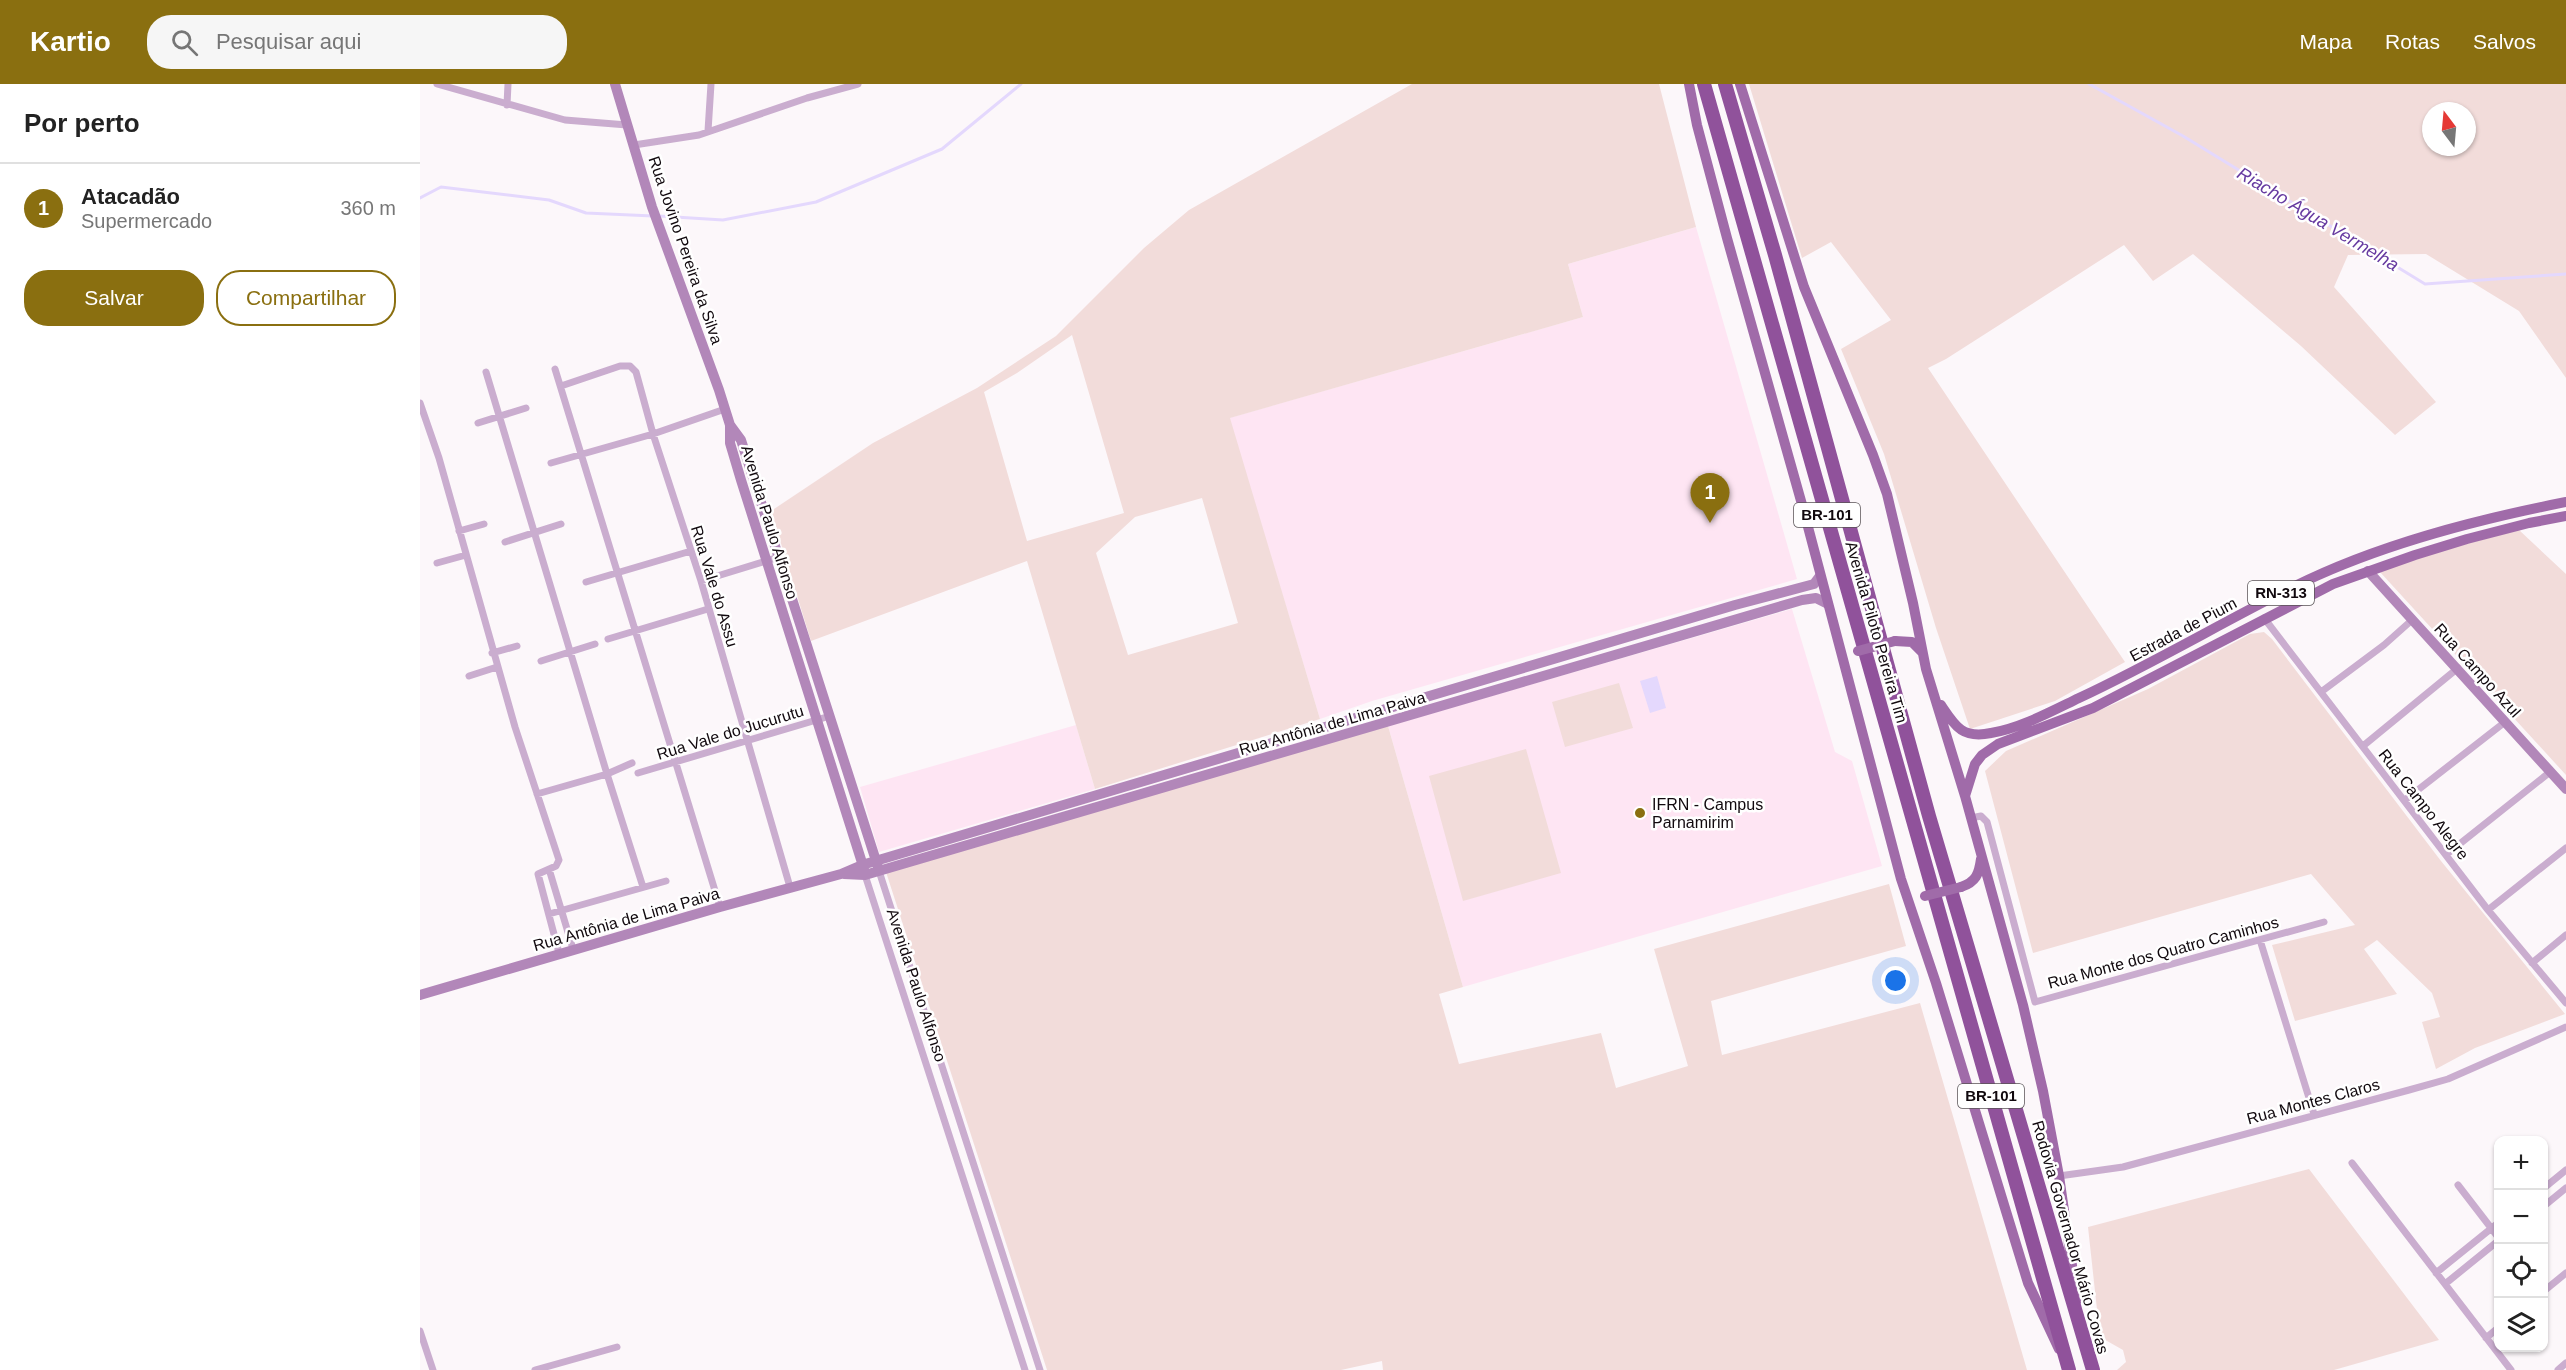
<!DOCTYPE html>
<html lang="pt">
<head>
<meta charset="utf-8">
<style>
  body { margin:0; font-family:Arial,sans-serif; background:#f6f6f6; color:#222 }
  .controls { position:absolute; right:18px; bottom:18px; display:grid; overflow:hidden; border-radius:12px; box-shadow:0 2px 4px #0004 }
  .controls button { width:54px; height:54px; display:grid; place-items:center; padding:0; border:0; border-bottom:2px solid #e0e0e0; background:#fff; color:#222; font:30px sans-serif }
  .compass { position:absolute; left:2002px; top:18px; width:54px; height:54px; border-radius:50%; background:#fff; box-shadow:0 2px 4px #0004; rotate:344deg }
  .you { position:absolute; left:1476px; top:897px; width:21px; height:21px; margin:-15px; border:4px solid #fff; border-radius:50%; background:#1a73e8; box-shadow:0 0 0 9px #1a73e833 }
  .badge { display:grid; place-items:center; width:39px; height:39px; border-radius:50%; background:#8a6f10; color:#fff; font-size:20px; font-weight:700 }
  .pin { position:absolute; translate:-50% -50px; filter:drop-shadow(0 2px 3px #0008) }
  .pin::after { content:''; position:absolute; top:32px; width:21px; height:18px; background:inherit; clip-path:polygon(0 0,100% 0,50% 100%) }
  .list { margin:0; padding:0; list-style:none }
  h2 { display:flex; justify-content:space-between; align-items:center; height:78px; margin:0; padding:0 24px; font-size:26px }
  h2 small { font-size:20px; font-weight:400; color:#767676 }
  .list li { display:grid; grid-template-columns:39px 1fr auto; gap:18px; align-items:center; box-sizing:border-box; height:90px; padding:0 24px; border-top:2px solid #e0e0e0 }
  .list b { display:block; font-size:22px; white-space:nowrap }
  .list p { margin:0; font-size:20px; white-space:nowrap; color:#767676 }
  .list em { font-size:20px; font-style:normal; color:#767676 }
  .actions { display:flex; gap:12px; padding:18px 24px }
  .actions a { flex:1; padding:14px 0; border:2px solid #8a6f10; border-radius:24px; text-align:center; font-size:21px; color:#8a6f10 }
  .actions .main { background:#8a6f10; color:#fff }
  .icon { flex:none; width:33px; height:33px; fill:none; stroke:currentColor; stroke-width:2; stroke-linecap:round; stroke-linejoin:round }
  .map { position:relative; flex:none; width:2146px; height:1286px; overflow:hidden }
  header { display:flex; align-items:center; gap:36px; box-sizing:border-box; height:84px; padding:0 30px; background:#8a6f10; color:#fff }
  header strong { font-size:28px }
  nav { display:flex; gap:33px; margin-inline-start:auto; font-size:21px }
  .search { width:420px; height:54px; background:#f6f6f6; display:flex; align-items:center; gap:15px; box-sizing:border-box; padding:0 21px; border-radius:24px; color:#767676; font-size:22px }
  main { display:flex }
  aside { flex:1; background:#fff }
  .map>svg:first-child { display:block }
  .built { fill:#fee5f3 }
  .green { fill:#f2dcda; fill-rule:evenodd }
  .water { fill:#e4d8fd }
  .lines { fill:none; stroke-linecap:round; stroke-linejoin:round }
  .stream { stroke:#e4d8fd; stroke-width:3 }
  .street { stroke:#caadcf; stroke-width:7 }
  .secondary { stroke:#b287b9; stroke-width:10 }
  .primary { stroke:#a06ba9; stroke-width:10 }
  .highway { stroke:#90529b; stroke-width:14 }
  .primary-bridge { stroke:#a06ba9; stroke-width:10 }
  .poi-dot { fill:#8a6f10; stroke:#fff; stroke-width:2 }
  .labels { text-anchor:middle; stroke-width:5; stroke-linejoin:round; paint-order:stroke }
  .shield { fill:#fff; stroke:#585356; stroke-width:1.5 }
  .shield-label { font-size:15px; font-weight:bold; fill:#11090e }
  .street-label { font-size:16px; fill:#11090e; stroke:#fff }
  .poi-label { font-size:16px; fill:#11090e; stroke:#fff; text-anchor:start }
  .water-label { font-size:18px; font-style:italic; fill:#663aa0; stroke:#fff }
</style>
</head>
<body>
<header>
<strong>Kartio</strong>
<div class="search"><svg class="icon" aria-label="search" viewBox="0 0 24 24"><circle cx="10" cy="10" r="6"/><path d="M15 15l6 6"/></svg>Pesquisar aqui</div>
<nav><a>Mapa</a><a>Rotas</a><a>Salvos</a></nav>
</header>
<main>
<aside>
<h2>Por perto<small></small></h2>
<ul class="list">
<li><span class="badge">1</span><div><b>Atacadão</b><p>Supermercado</p></div><em>360 m</em></li>
</ul>
<div class="actions"><a class="main">Salvar</a><a>Compartilhar</a></div>
</aside>
<div class="map">
<svg width="2146" height="1286" viewBox="0 0 2146 1286">
  <rect width="100%" height="100%" fill="#fcf7fa"/>
  <path class="built" d="M 1276,143 L 1377,495 L 952,617 L 900,635 L 809,334 L 1163,233 L 1148,180 Z
    M 1372,525 L 1415,668 L 1432,677 L 1462,782 L 1043,903 L 968,642 Z
    M 656,641 L 675,705 L 459,768 L 440,703 Z"/>
  <path class="green" d="M 992,0 L 1239,0 L 1276,143 L 1148,180 L 1163,233 L 810,334 L 900,635 L 675,705 L 607,477 L 391,557 L 351,427 L 453,359 L 557,304 L 636,252 L 724,164 L 769,126 ZM 652,251 L 704,429 L 607,457 L 564,308 L 597,289 ZM 782,414 L 818,539 L 708,571 L 676,469 L 715,433 Z
    M 1329,0 L 2146,0 L 2146,294 L 2099,227 L 2006,170 L 1928,171 L 1914,203 L 2016,318 L 1975,351 L 1881,262 L 1773,170 L 1733,197 L 1704,161 L 1526,275 L 1508,284 L 1705,578 L 1635,617 L 1550,645 L 1516,544 L 1464,370 L 1421,265 L 1471,236 L 1411,158 L 1382,174 ZM 2011,27 L 2047,27 L 2047,63 L 2011,63 Z
    M 2099,446 L 2146,490 L 2146,691 L 1960,488 L 2014,468 Z
    M 1844,548 L 1852,555 L 2021,777 L 2145,930 L 2055,964 L 2016,985 L 2002,938 L 2020,933 L 2012,909 L 1957,856 L 1944,865 L 1977,910 L 1875,937 L 1852,861 L 1935,841 L 1891,790 L 1613,869 L 1565,687 L 1586,667 L 1728,605 L 1830,550 Z
    M 1199,599 L 1213,644 L 1145,663 L 1132,618 Z
    M 968,642 L 1043,903 L 1019,910 L 1039,980 L 1181,949 L 1196,1004 L 1268,982 L 1234,865 L 1469,800 L 1486,862 L 1291,917 L 1302,971 L 1500,919 L 1607,1286 L 963,1286 L 962,1277 L 921,1286 L 627,1286 L 466,788 Z
    M 1106,665 L 1141,789 L 1043,817 L 1009,692 Z
    M 1889,1085 L 2019,1256 L 1914,1286 L 1697,1286 L 1706,1278 L 1703,1266 L 1680,1253 L 1668,1143 Z"/>
  <path class="water" d="M 1237,592 L 1246,624 L 1230,629 L 1220,597 Z"/>
  <g class="lines">
    <path class="stream" d="M 1669,0 L 1763,52 L 2005,200 L 2146,190
      M 0,114 L 21,103 L 129,116 L 166,129 L 233,132
      M 239,132 L 303,136 L 396,118 L 522,65 L 601,0"/>
    <path class="street" d="M 17,0 L 145,36 L 207,41
      M 87,21 L 88,0
      M 288,47 L 291,0
      M 214,61 L 279,51 L 387,14 L 438,0
      M 135,285 L 300,823
      M 66,288 L 187,690 L 223,803
      M 141,302 L 200,282 L 210,282 L 216,288 L 233,350 L 281,497 L 370,803
      M 0,319 L 19,374 L 95,643 L 139,776 L 136,782 L 118,790 L 139,869
      M 58,339 L 106,324
      M 131,379 L 233,350 L 305,325
      M 39,447 L 64,440
      M 85,458 L 141,440
      M 17,479 L 46,471
      M 281,497 L 359,473
      M 166,498 L 271,467
      M 1844,534 L 2068,826 L 2146,919
      M 188,555 L 288,525
      M 72,569 L 97,562
      M 121,577 L 175,560
      M 49,592 L 77,583
      M 1901,608 L 1964,561 L 1992,536
      M 1943,662 L 2038,584
      M 218,689 L 410,632
      M 117,710 L 187,690 L 212,679
      M 1985,716 L 2085,638
      M 1551,734 L 1561,732 L 1567,738 L 1615,918 L 1904,838
      M 2027,770 L 2130,688
      M 129,785 L 153,865
      M 459,787 L 620,1286
      M 445,791 L 605,1286
      M 2068,826 L 2146,764
      M 129,830 L 246,797
      M 1840,856 L 1894,1030
      M 2112,879 L 2146,851
      M 1932,1079 L 2091,1286
      M 1639,1092 L 1703,1083 L 1989,1006 L 2028,995 L 2146,943
      M 2038,1101 L 2078,1153
      M 2124,1104 L 2146,1086
      M 2124,1122 L 2146,1104
      M 2016,1189 L 2078,1139
      M 2025,1200 L 2078,1157
      M 2124,1207 L 2146,1189
      M 0,1247 L 13,1286
      M 2066,1254 L 2078,1244
      M 115,1286 L 197,1263
      M 2138,1286 L 2146,1279"/>
    <path class="secondary" d="M 195,0 L 232,123 L 299,306 L 310,341 L 310,359 L 321,396 L 444,785
      M 310,341 L 321,356 L 458,783
      M 1948,487 L 2146,705
      M 424,790 L 445,791 L 1382,516 L 1396,514 L 1408,520
      M 0,911 L 300,823 L 421,790 L 442,781 L 1315,521 L 1394,500 L 1400,492"/>
    <path class="primary" d="M 1269,0 L 1277,41 L 1307,154 L 1383,424 L 1481,795 L 1516,899 L 1608,1199 L 1639,1265
      M 1320,0 L 1384,203 L 1453,371 L 1467,410 L 1493,519 L 1506,585 L 1545,712 L 1603,921 L 1623,1007 L 1639,1092 L 1657,1216
      M 1475,557 L 1492,558 L 1502,568
      M 1521,621 C 1535,642 1542,655 1571,649 C 1601,644 1632,627 1659,614 C 1732,580 1801,539 1873,503 C 1957,461 2054,436 2146,418
      M 1545,712 L 1555,680 L 1562,671 L 1578,660 L 1673,624 L 1913,500 L 1995,471 L 2047,455 L 2109,439 L 2146,432
      M 1541,803 C 1556,798 1559,790 1561,775"/>
    <path class="highway" d="M 1284,0 L 1649,1286
      M 1305,0 L 1355,171 L 1509,732 L 1673,1286"/>
    <path class="primary-bridge" d="M 1438,567 L 1475,557
      M 1505,812 L 1541,803"/>
  </g>
  <circle class="poi-dot" cx="1220" cy="729" r="6"/>
  <g class="labels">
    <g class="shield">
      <rect x="1374" y="419" width="66" height="24" rx="4.5"/>
      <rect x="1828" y="497" width="66" height="24" rx="4.5"/>
      <rect x="1538" y="1000" width="66" height="24" rx="4.5"/>
    </g>
    <g class="shield-label">
      <text x="1407" y="436">BR-101</text>
      <text x="1861" y="514">RN-313</text>
      <text x="1571" y="1017">BR-101</text>
    </g>
    <g class="street-label">
      <text transform="translate(266 166) rotate(71)" y="6">Rua Jovino Pereira da Silva</text>
      <text transform="translate(350 438) rotate(73)" y="6">Avenida Paulo Alfonso</text>
      <text transform="translate(295 502) rotate(73)" y="6">Rua Vale do Assu</text>
      <text transform="translate(1763 545) rotate(-28)" y="6">Estrada de Pium</text>
      <text transform="translate(1457 548) rotate(74)" y="6">Avenida Piloto Pereira Tim</text>
      <text transform="translate(2058 586) rotate(48)" y="6">Rua Campo Azul</text>
      <text transform="translate(912 639) rotate(-16)" y="6">Rua Antônia de Lima Paiva</text>
      <text transform="translate(310 648) rotate(-17)" y="6">Rua Vale do Jucurutu</text>
      <text transform="translate(2004 720) rotate(52)" y="6">Rua Campo Alegre</text>
      <text transform="translate(206 835) rotate(-16)" y="6">Rua Antônia de Lima Paiva</text>
      <text transform="translate(1743 868) rotate(-15)" y="6">Rua Monte dos Quatro Caminhos</text>
      <text transform="translate(497 901) rotate(72)" y="6">Avenida Paulo Alfonso</text>
      <text transform="translate(1893 1017) rotate(-15)" y="6">Rua Montes Claros</text>
      <text transform="translate(1651 1153) rotate(74)" y="6">Rodovia Governador Mário Covas</text>
    </g>
    <g class="poi-label">
      <text x="1232" y="726">IFRN - Campus<tspan x="1232" dy="18">Parnamirim</tspan></text>
    </g>
    <g class="water-label">
      <text transform="translate(1898 135) rotate(31)" y="6">Riacho Água Vermelha</text>
    </g>
  </g>
</svg>
<div class="controls">
<button>+</button>
<button>−</button>
<button><svg class="icon" aria-label="locate" viewBox="0 0 24 24"><circle cx="12" cy="12" r="6"/><path d="M12 2v4M12 18v4M2 12h4M18 12h4"/></svg></button>
<button><svg class="icon" aria-label="layers" viewBox="0 0 24 24"><path d="M12 4l9 5-9 5-9-5zM3 14l9 5 9-5"/></svg></button>
</div>
<svg class="compass" viewBox="-18 -18 36 36"><path d="M0-13l5 13h-10z" fill="#e53935"/><path d="M0 13l5-13h-10z" fill="#767676"/></svg>
<div class="you"></div>
<div class="pin badge" style="left:1290px;top:439px">1</div>
</div>
</main>
</body>
</html>
